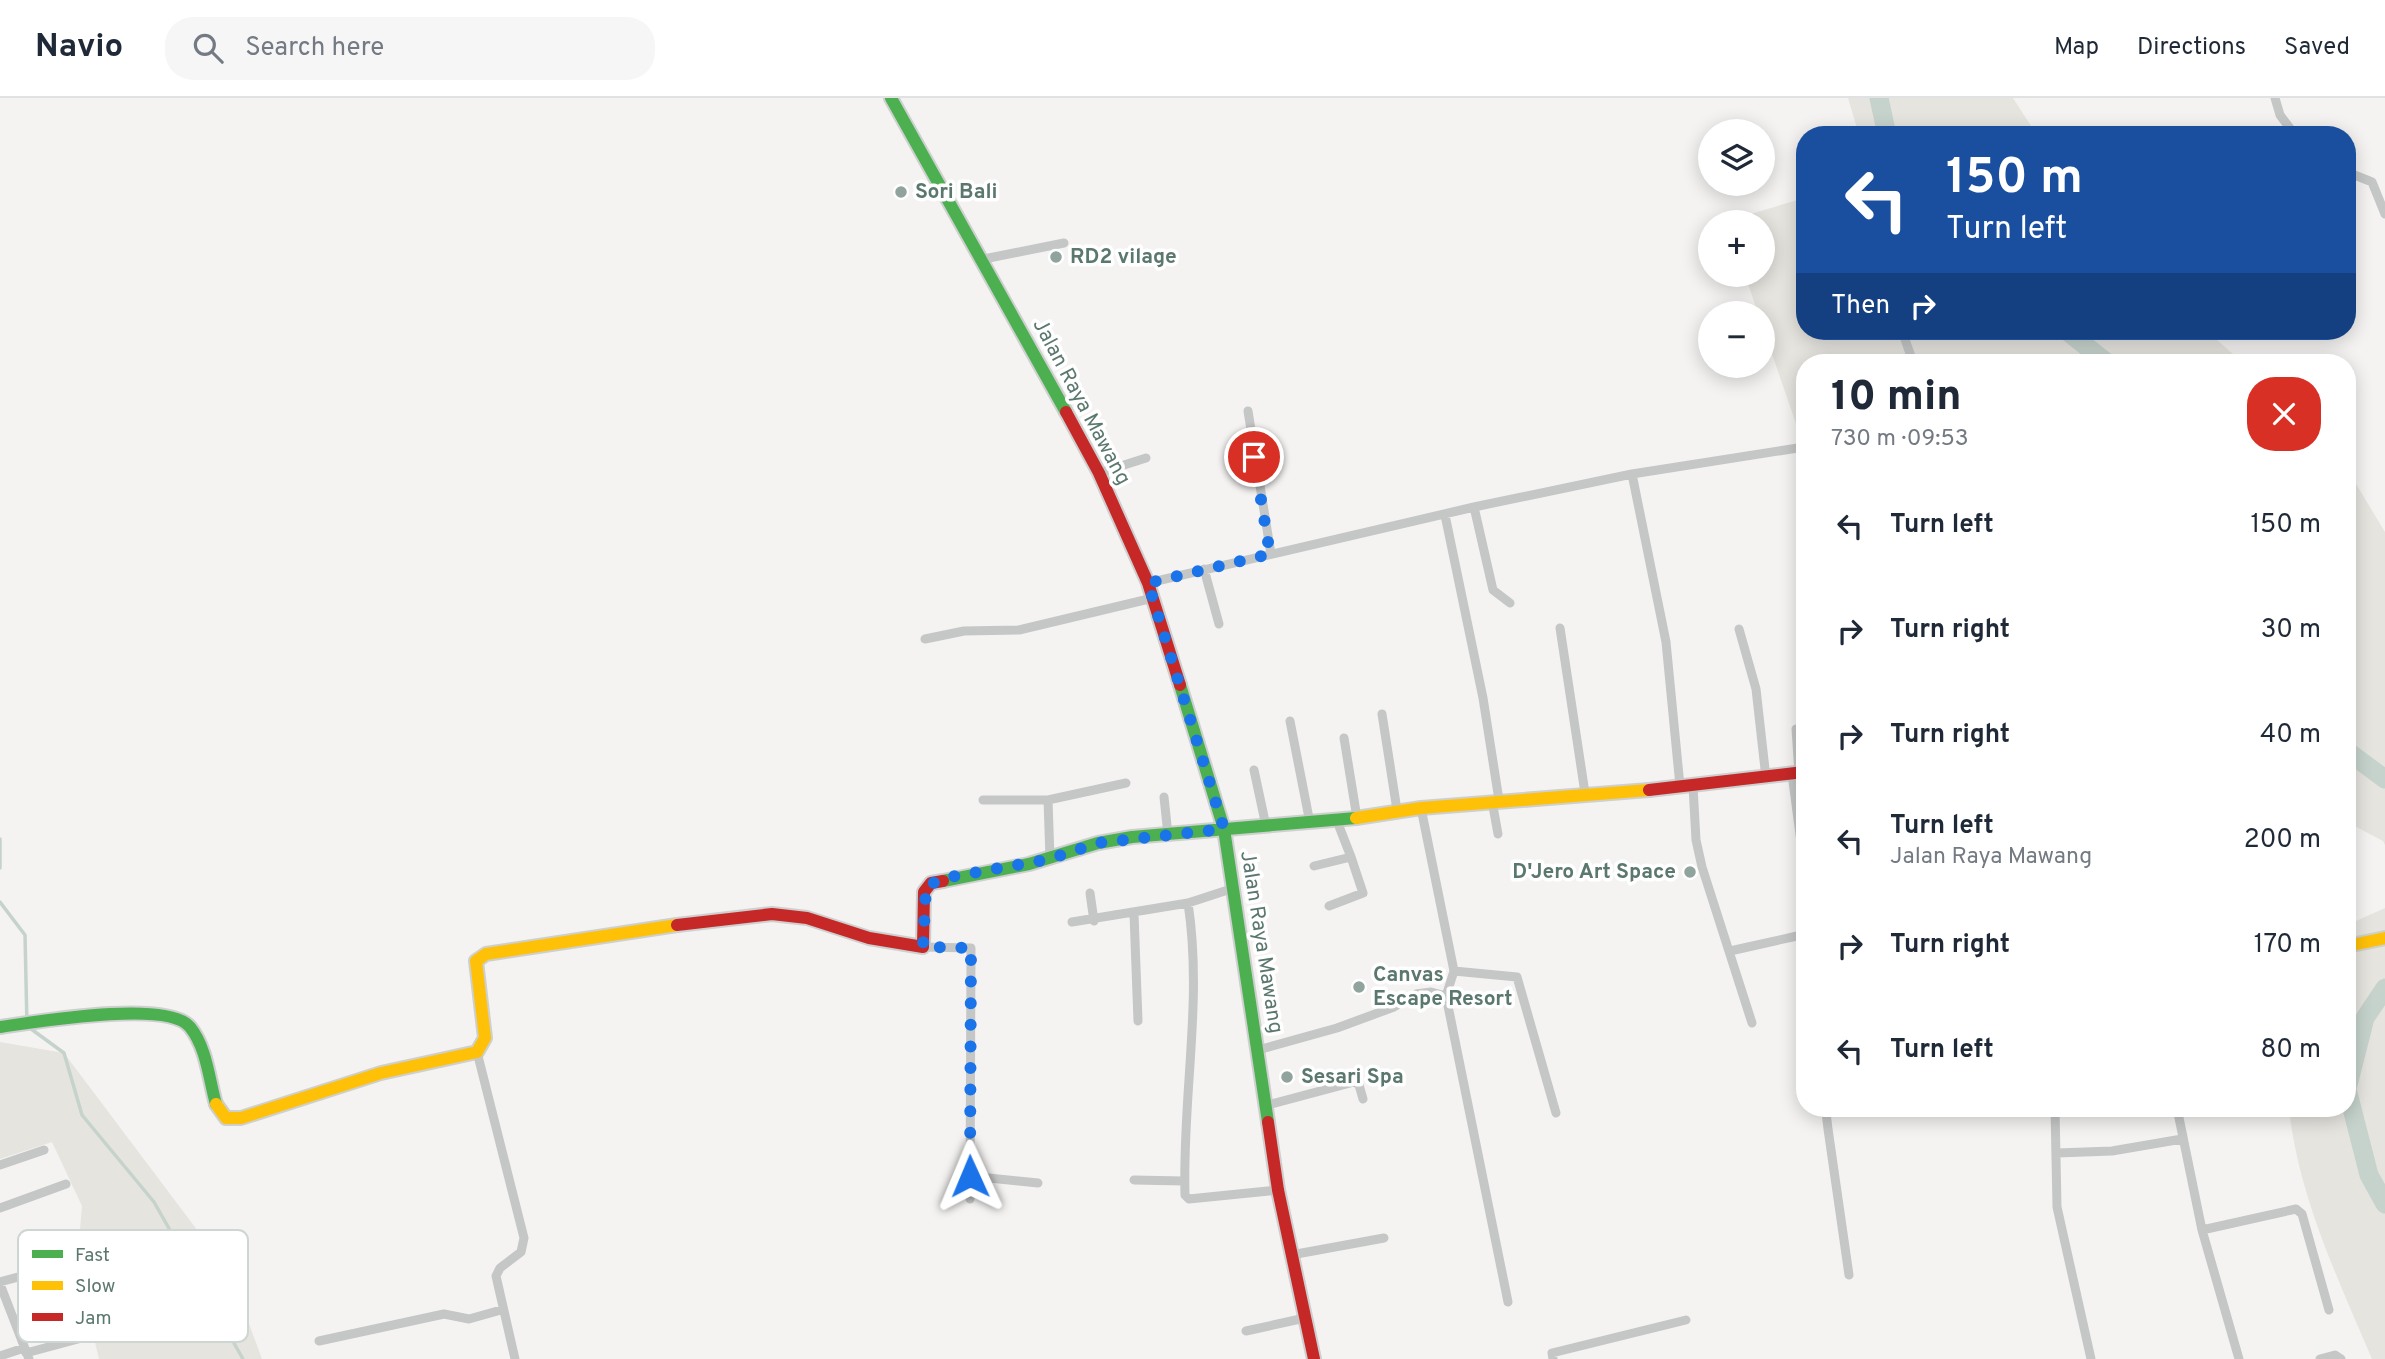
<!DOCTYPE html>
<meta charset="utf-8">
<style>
body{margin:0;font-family:Overpass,sans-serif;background:#f6f6f7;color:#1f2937;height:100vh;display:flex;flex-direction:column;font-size:26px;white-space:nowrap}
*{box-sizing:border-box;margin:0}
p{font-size:23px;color:#747a83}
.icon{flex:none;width:38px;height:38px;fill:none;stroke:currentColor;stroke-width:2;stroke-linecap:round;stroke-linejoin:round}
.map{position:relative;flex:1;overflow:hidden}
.sheet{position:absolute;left:1796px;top:256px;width:560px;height:763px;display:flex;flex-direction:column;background:#fff;border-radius:28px;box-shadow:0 4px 18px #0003}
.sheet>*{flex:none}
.guide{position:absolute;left:1796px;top:28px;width:560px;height:214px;border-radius:28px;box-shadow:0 4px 18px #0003;background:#1a4fa0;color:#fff;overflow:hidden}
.tools{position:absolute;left:1698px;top:21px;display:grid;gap:14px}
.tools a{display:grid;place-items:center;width:77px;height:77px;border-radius:50%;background:#fff;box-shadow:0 4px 18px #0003;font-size:35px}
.pin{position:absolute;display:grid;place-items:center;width:60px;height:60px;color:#fff;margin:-30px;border:4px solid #fff;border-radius:50%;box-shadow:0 2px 7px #0007}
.me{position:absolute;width:77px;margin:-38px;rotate:359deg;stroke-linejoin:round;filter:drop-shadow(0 0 5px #0008)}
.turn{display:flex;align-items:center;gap:24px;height:147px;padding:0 35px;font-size:32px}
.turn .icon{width:91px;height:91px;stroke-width:2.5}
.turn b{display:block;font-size:49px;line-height:60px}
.then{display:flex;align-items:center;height:66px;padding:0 35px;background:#0003;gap:14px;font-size:26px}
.round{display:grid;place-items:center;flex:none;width:74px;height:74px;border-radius:28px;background:#f6f6f7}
.head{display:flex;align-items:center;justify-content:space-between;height:119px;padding:0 35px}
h1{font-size:42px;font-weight:800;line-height:52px}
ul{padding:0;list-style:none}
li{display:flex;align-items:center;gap:21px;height:105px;padding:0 35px}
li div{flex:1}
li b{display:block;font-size:26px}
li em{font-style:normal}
header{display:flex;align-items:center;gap:42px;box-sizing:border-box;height:98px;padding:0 35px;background:#fff;border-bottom:2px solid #e0e1e3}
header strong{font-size:33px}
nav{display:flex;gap:38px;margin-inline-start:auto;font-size:24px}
.search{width:490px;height:63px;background:#f6f6f7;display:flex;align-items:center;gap:18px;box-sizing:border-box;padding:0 24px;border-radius:28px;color:#747a83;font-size:26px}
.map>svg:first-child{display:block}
.green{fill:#e6e4df}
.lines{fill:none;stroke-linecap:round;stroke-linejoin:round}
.stream{stroke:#c6d3cc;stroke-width:3.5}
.river{stroke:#c6d3cc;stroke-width:19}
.fast-casing{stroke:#ced0cf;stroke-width:16}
.slow-casing{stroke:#ced0cf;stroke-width:16}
.jam-casing{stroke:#ced0cf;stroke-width:16}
.street{stroke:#c4c7c6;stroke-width:9}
.fast{stroke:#4caf50;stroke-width:12}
.slow{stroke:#ffc107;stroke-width:12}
.jam{stroke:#c62828;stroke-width:12}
.route{stroke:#1a73e8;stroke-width:12;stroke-dasharray:0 21.6}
.poi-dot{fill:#91a39d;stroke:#fff;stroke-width:2.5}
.labels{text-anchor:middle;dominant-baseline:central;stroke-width:7;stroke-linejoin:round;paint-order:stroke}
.poi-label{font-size:21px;font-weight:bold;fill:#5b786f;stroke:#fff;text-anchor:start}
.street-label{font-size:21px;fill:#5b786f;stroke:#fff}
.key{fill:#fff;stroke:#ced6d4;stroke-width:2}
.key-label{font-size:19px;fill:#5b786f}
</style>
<header>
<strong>Navio</strong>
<div class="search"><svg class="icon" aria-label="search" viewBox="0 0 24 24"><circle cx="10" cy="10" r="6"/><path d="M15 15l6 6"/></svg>Search here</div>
<nav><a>Map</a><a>Directions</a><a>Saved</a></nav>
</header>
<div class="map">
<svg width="2385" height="1261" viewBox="0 0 2385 1261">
<rect width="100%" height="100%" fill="#f4f3f2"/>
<path class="green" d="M1848 0H2013L2037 37H1859Z
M1804 100V233H2207L2242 264H1804V349L1762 227V215H1758L1745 177H1762V124L1727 123Z
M2347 371 2385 434V747L2383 743 2347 724Z
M2385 810V1261H2372C2338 1181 2298 1097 2289 1010H2347V827Z
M0 944 64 955 231 1177 262 1261H99L94 1240 127 1231 99 1155 78 1154 82 1108 52 1044 0 1061Z"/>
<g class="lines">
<path class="stream" d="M0 741V770
M0 804 25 837 27 928 64 955 82 1017 154 1104 243 1261"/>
<path class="river" d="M1879 0 1887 37
M2067 233 2106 264
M2347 653 2385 681
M2385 890 2365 920 2347 991 2369 1077 2385 1106"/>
<defs>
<path id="fast" d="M891 0 1066 314
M1180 587 1224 731 1268 1024
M943 783 1029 766 1098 745 1132 739 1356 720
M0 929C35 924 168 901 190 929 207 950 209 982 216 1006"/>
<path id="slow" d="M1356 720 1421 710 1649 692
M2347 848 2385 840
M216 1006 226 1020H241L381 975 477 954 485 940 476 863 486 856 677 827"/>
<path id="jam" d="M1066 314 1099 375 1148 485 1180 587
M1649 692 1804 674
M677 827 772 816 807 820 869 840 923 849 924 794 931 785 943 783
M1268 1024 1278 1092 1314 1261"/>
</defs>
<use href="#fast" class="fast-casing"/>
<use href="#slow" class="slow-casing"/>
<use href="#jam" class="jam-casing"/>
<path class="street" d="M2275 0 2280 17 2295 37
M2347 74 2372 84 2385 116
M979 162 1064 145
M1902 233 1913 264
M1248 313 1271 456
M1099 375 1146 360
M1632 376 1666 544 1680 688
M1474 409 1493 492 1510 505
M1445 417 1483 600 1499 702
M1204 471 1219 526
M1148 485 1474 409 1632 376 1804 349
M1560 530 1585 695
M1739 531 1756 591 1766 680
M925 541 964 533 1019 532 1153 500
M1382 616 1397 712
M1290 623 1310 725
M1796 631 1799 675
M1344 640 1357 720
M1254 672 1266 728
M1792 676 1804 767
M1693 688 1696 742 1702 769 1752 925
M1164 699 1168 737
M983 702H1048L1126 685
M1048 702 1050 761
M1492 703 1498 736
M1421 710 1454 873 1446 898 1508 1204
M1314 768 1351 759 1337 723
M1090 795 1094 823
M1188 805C1203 903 1182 999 1185 1097L1189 1101 1278 1092
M1329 808 1363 795 1351 759
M1134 816 1138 923
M1072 824 1188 805 1234 790
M923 849 971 850 970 1101
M1730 853 1797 838
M1454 873 1517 879 1556 1015
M1258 952 1337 930 1394 909 1416 896 1431 894 1446 898
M477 954 524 1140 521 1154 500 1170 496 1178 515 1261
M1264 1008 1354 984 1359 987 1363 1001
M1830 1010 1826 1014 1828 1031 1849 1177
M2055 1010 2057 1109 2091 1261
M2177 1010 2202 1132 2239 1261
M2057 1055 2112 1053 2182 1041
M0 1067 44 1052
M970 1078 1038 1085
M1134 1082 1184 1083
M0 1110 66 1086
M2202 1132 2296 1111 2302 1116 2329 1212
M1291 1157 1384 1140
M0 1184 92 1159
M0 1186 29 1261
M1246 1233 1305 1220
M319 1243 444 1216 469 1221 501 1212
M26 1255 119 1230
M0 1258 24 1250
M1553 1261 1552 1255 1686 1222
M2320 1261 2335 1257 2341 1261"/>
<use href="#fast" class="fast"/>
<use href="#slow" class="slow"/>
<use href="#jam" class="jam"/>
</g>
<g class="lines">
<path class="route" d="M970 1078 971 850 923 849 926 788 945 780 1050 761 1098 745 1224 731 1148 485 1270 456 1254 359"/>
</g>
<g class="poi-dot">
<circle cx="901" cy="94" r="7"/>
<circle cx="1056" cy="159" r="7"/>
<circle cx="1690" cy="774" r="7"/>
<circle cx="1359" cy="889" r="7"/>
<circle cx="1287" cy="979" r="7"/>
</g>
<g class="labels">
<g class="poi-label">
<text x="915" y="94">Sori Bali</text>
<text x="1070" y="159">RD2 vilage</text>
<text x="1676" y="774" text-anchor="end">D'Jero Art Space</text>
<text x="1373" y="877">Canvas<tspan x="1373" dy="24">Escape Resort</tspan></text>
<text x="1301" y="979">Sesari Spa</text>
</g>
<g class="street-label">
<text transform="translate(1081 304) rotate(62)">Jalan Raya Mawang</text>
<text transform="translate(1261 844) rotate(81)">Jalan Raya Mawang</text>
</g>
</g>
<rect x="18" y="1132" width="230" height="112" rx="10" class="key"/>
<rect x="32" y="1152" width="31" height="8" fill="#4caf50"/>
<rect x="32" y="1183" width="31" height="9" fill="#ffc107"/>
<rect x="32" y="1215" width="31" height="8" fill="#c62828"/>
<g class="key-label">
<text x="75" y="1163">Fast</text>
<text x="75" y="1194">Slow</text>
<text x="75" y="1226">Jam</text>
</g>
</svg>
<div class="tools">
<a><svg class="icon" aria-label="layers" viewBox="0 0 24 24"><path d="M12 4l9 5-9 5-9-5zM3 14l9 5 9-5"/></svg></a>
<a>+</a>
<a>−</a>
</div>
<div class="pin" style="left:1254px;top:359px;background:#d93025"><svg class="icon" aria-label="arrive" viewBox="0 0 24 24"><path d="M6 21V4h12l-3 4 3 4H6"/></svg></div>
<svg class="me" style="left:970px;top:1078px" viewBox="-20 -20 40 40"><path d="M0-17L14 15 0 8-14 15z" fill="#1a73e8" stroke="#fff" stroke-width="4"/></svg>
<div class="guide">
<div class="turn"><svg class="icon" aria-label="left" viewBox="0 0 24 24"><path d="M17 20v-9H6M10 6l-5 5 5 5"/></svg><div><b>150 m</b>Turn left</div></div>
<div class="then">Then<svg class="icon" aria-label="right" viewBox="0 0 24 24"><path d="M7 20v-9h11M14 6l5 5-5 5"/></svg></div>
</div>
<section class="sheet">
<div class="head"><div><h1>10 min</h1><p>730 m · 09:53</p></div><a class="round" style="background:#d93025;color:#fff"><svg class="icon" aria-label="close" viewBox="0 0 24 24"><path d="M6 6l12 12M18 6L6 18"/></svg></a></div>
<ul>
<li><svg class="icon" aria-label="left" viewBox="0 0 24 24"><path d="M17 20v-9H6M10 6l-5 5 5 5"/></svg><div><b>Turn left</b></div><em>150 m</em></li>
<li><svg class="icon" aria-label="right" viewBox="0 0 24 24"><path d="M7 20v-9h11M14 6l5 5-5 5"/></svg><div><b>Turn right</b></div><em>30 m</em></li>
<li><svg class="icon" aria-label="right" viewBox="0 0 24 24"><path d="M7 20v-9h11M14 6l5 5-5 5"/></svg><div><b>Turn right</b></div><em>40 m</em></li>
<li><svg class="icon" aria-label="left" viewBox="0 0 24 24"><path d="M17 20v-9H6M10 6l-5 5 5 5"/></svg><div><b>Turn left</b><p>Jalan Raya Mawang</p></div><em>200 m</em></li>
<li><svg class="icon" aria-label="right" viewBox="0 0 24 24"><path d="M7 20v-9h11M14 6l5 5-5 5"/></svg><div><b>Turn right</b></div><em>170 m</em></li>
<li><svg class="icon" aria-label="left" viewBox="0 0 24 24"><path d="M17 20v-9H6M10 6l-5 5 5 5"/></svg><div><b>Turn left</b></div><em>80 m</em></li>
</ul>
</section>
</div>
